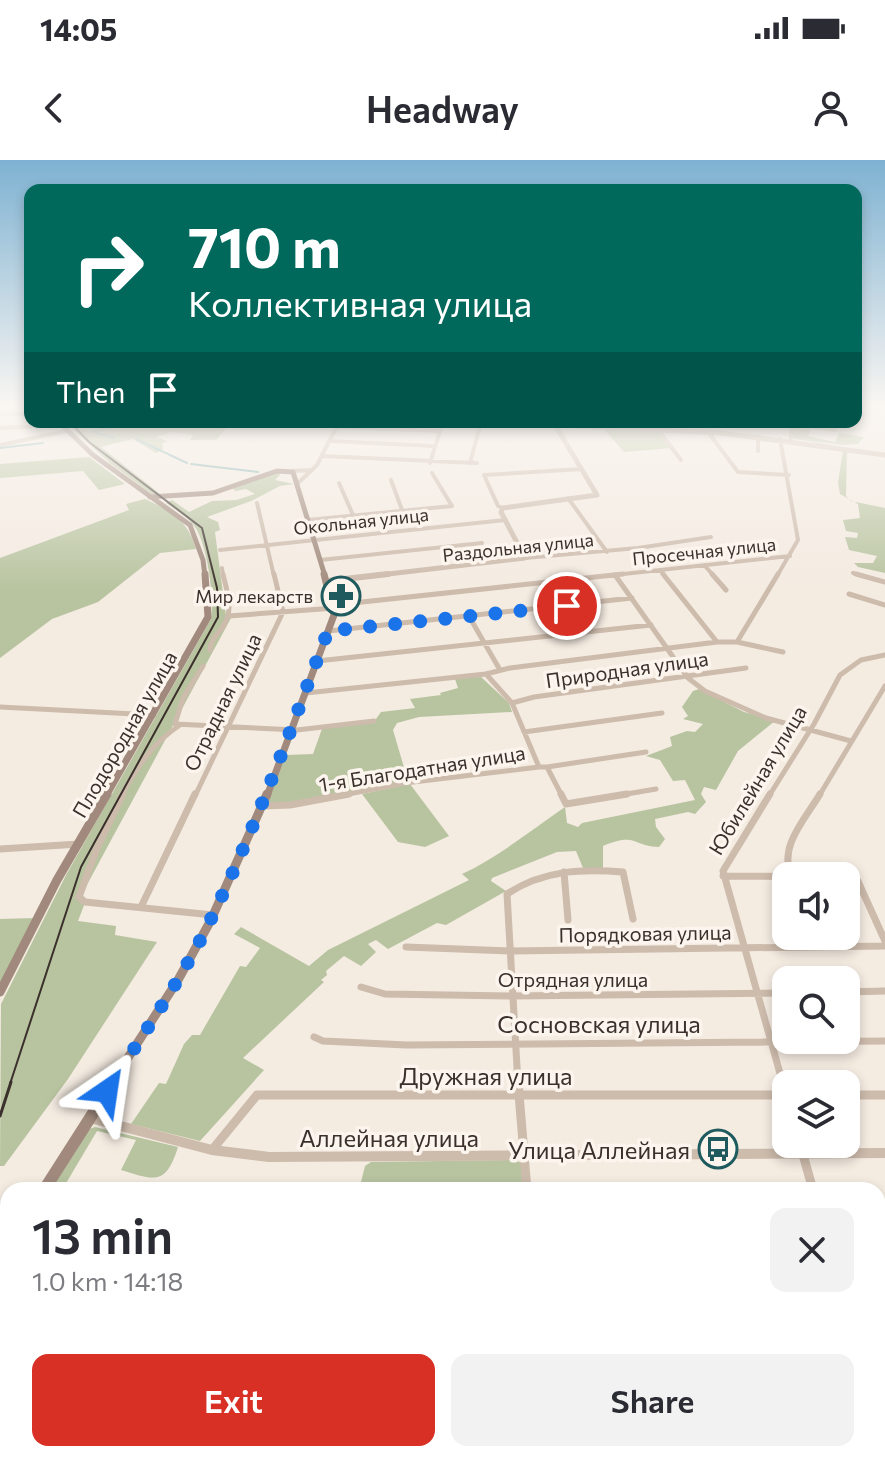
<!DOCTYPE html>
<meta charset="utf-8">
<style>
body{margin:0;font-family:Commissioner,sans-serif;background:#f2f2f3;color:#2b2b33;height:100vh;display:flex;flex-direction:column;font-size:30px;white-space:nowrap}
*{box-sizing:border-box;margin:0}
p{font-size:26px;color:#7c7c81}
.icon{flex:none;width:44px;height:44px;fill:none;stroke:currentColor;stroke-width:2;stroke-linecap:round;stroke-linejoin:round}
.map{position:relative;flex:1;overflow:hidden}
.sheet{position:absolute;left:0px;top:1022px;width:886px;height:280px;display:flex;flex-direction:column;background:#fff;border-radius:24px 24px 0 0;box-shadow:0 4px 12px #0003}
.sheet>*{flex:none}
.banner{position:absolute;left:24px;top:24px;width:838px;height:244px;border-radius:16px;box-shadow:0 4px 12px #0003;background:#00695c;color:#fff;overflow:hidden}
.controls{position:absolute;left:772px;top:702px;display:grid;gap:16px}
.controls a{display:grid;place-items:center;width:88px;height:88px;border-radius:16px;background:#fff;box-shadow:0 4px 12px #0003;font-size:40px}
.pin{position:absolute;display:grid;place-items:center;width:68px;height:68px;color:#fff;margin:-34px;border:4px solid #fff;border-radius:50%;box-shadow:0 2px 8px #0007}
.me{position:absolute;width:88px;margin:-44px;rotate:32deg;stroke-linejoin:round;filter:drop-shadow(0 0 6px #0008)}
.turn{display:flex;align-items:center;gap:28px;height:168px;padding:0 32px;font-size:36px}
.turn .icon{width:104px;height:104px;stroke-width:2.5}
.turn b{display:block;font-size:56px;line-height:68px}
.then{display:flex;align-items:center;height:76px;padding:0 32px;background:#0003;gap:16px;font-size:30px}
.round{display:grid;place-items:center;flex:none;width:84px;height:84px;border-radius:16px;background:#f2f2f3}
.headline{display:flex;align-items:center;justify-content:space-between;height:136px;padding:0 32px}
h1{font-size:48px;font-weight:600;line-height:60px}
.cta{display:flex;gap:16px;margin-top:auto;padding:16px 32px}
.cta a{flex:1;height:92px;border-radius:16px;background:#d93025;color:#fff;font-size:32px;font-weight:600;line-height:92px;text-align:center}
.cta a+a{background:#f2f2f3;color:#2b2b33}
.status{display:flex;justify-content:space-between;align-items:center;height:56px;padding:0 40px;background:#fff;direction:ltr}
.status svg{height:22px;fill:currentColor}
header{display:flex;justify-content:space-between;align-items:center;height:104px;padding:0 32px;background:#fff;font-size:36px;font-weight:600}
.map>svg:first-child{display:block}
.green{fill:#b8c4a0}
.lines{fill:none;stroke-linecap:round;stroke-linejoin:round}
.stream{stroke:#7fb0b2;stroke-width:2}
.minor-far3{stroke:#cdbbac;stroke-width:4}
.minor-far2{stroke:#cdbbac;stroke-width:5}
.minor-far1{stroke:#cdbbac;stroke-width:7}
.minor{stroke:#cdbbac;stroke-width:9}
.tertiary-far2{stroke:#cdbbac;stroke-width:5}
.tertiary-far1{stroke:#cdbbac;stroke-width:6}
.tertiary{stroke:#cdbbac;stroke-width:10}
.secondary-far3{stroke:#a18a7d;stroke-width:5}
.secondary-far2{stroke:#a18a7d;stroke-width:7}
.secondary-far1{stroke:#a18a7d;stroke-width:9}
.secondary{stroke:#a18a7d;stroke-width:12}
.tram-far1{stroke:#3b302b;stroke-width:2}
.tram{stroke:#3b302b;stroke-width:3}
.route{stroke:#1a73e8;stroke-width:14;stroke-dasharray:0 25.2}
.labels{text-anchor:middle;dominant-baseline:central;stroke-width:7;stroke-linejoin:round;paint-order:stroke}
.far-street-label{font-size:18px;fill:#3b302b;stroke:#fbf5ee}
.far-poi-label{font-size:18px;fill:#3b302b;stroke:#fbf5ee;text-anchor:end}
.street-label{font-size:20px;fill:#3b302b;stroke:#fbf5ee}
.near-street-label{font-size:24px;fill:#3b302b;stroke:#fbf5ee}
.near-poi-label{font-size:24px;fill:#3b302b;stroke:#fbf5ee;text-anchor:end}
</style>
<div class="status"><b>14:05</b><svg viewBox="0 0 49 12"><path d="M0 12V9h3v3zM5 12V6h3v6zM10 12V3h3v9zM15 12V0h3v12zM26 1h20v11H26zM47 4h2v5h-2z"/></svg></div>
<header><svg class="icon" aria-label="back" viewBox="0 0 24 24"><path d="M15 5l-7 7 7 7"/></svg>Headway<svg class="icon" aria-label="person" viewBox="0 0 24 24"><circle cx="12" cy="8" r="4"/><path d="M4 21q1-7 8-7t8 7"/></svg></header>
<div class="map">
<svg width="885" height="1302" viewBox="0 0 885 1302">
<rect width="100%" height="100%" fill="#f4ebe1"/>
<path class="green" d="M65 262H242L228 266 216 280H190L193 275 172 272 156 277 167 281 162 284 163 289 156 293 133 279 101 287 160 334 153 335 111 304Z
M792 262H839L836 272 811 269 808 276 835 282 839 273 864 277 858 284 842 285 795 279 792 277Z
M603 268 656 271 671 288 624 292Z
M813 282 847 288 846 336 851 341 885 348V413L858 407 854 403H873L877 396 849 390 845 377 857 378 858 373 846 371 843 360 860 358 858 344 840 334 838 322 843 291 814 286Z
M89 297 125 324 99 330 83 311 0 318V304Z
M277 312 280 315 275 320 294 324 280 326 251 341 207 357 218 362 220 370 215 372 226 456 231 458 82 734 86 740 78 761 116 766 115 775 157 782 68 919 4 1006H0L1 844 66 715 211 459C214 436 208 387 195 367 188 357 176 350 166 343L172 340 189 352 212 341 236 340 255 334 246 329 235 331 233 328Z
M145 339C171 351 188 360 196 389L160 393 98 442 52 459 0 498V398L129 350 126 344Z
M480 516 509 543 512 552 419 557 397 563 393 570 408 621 316 640 267 644 286 595 313 594 323 566 376 559 381 552 415 548 410 539 441 535 440 533 458 528 455 519Z
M699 529 744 552 776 560 738 591 716 630 704 627 701 634 706 642 695 654 688 652 655 659 656 667 665 679 659 687C631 686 637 672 603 686V708H583L576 691 557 692 492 718 491 721 506 731 446 765 437 763 388 789 376 780 368 784 376 792 361 806 344 796 326 811 327 815 321 820 324 822 243 898 264 910 200 981 131 964 159 923 166 924 184 884 192 875H200L240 806 246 807 260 788 234 774 241 767 309 806 328 790 469 720 462 714C499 697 531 670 565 647L567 663 578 667 582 663 695 640 685 620 673 621 660 600 646 596 672 586 670 577 687 571 695 572 703 564 683 559 688 556 682 547 693 531Z
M410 624 449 676 425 687 398 682 362 634Z
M35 758 0 823V759Z
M95 967 178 987C166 1025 156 1021 121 1010L136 980 97 971 62 1030H48L89 969Z
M516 1000 521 1003 523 1030H359L365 1006 371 1002Z
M179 1294H826L835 1302H190Z"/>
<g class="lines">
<path class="stream" d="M128 262H174
M92 272 112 267 113 263 128 262
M96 273 114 278
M136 279 187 303
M0 288 43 283
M191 304 258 312"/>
<path class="minor-far3" d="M791 262V280
M337 267 440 271
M0 268 61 265
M658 270 681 300
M708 272 738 312 789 315
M758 276V291
M329 281 434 286
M0 285 66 271
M322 296 477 303
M430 303 443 262
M470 303 481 262
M292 311 312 310
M391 320 402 350
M339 323 353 355
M297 324 317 305 339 262
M568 338 607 392
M257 343 274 416
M503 348 498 346 484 315 582 309
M308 360 452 346 432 313
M220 390 505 360
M525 398 638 388 711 377
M320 400 482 383
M704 405 714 416
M222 408 223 416
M660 410 665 416
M853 413 863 416
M605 416 790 396
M777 416 798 380 780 279"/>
<path class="minor-far2" d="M663 414 717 482
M712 414 726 430
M856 414 885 422
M615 415 688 518 705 531 766 558 851 581
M849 434 885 445
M334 445 623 414
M229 456 335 448
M470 458 500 510
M328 471 632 438
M737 482 778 414
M210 490C211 476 221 473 226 461 233 447 226 428 223 414
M317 501 651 465
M203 506 183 538 175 564 297 570 374 561
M486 514 512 543 539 607
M306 533 486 514 510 508 717 482H737L783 492
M512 543 534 537 746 508
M0 547 154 555
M524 572 662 553
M539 607H547L562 636
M547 607 646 592
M121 636C137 608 152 583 180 565
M195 636 283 452 274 414
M338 636 405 623 539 607
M615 636 656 629
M769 636 814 564 840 515 861 500 885 495
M819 636 885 526"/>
<path class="minor-far1" d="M123 634 97 688 79 737 85 742 213 755
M561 634 566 644 627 634
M770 634 723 711 783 924
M262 646 290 645 349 634
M0 689 79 684
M564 712 568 760
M723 716 856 717 885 781
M792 716C777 688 806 658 820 634
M141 747 195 634
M406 787 510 791 885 786
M361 827 385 834 511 836 786 833
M846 832 885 831
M314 877 323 881 406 885 885 881
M518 924 507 734C543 710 581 709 623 712L633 759"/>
<path class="minor" d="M518 922 527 1030
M782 922 786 936
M846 935H885
M800 984 813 1030
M212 990 257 935H786
M878 1063H885
M878 1134 885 1133
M878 1215H885
M878 1251 885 1274"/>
<path class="tertiary-far2" d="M0 254 30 253
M371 416 525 398 501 352 503 348 597 335 555 265 721 273 885 295"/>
<path class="tertiary-far1" d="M327 421 388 414"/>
<path class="tertiary" d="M90 958 212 990 269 997 885 993"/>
<path class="secondary-far3" d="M59 262 93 295 190 365 203 400 205 416
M150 337 213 333 277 311 293 312 325 416"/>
<path class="secondary-far2" d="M106 636 208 457 205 414
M267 636 334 455 324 414"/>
<path class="secondary-far1" d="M0 832 57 720 107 634
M111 924 178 820 211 760 267 634"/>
<path class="secondary" d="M44 1030 113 922
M0 1095 8 1085
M0 1284 8 1285
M104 1294 171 1302"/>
<path class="tram-far1" d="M10 924 81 707 218 457 217 428 202 368 89 282 70 262"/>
<path class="tram" d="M0 956 11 922"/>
</g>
<linearGradient id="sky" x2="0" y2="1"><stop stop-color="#7eb2d2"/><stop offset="0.57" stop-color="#faf6f2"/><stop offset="1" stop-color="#faf6f2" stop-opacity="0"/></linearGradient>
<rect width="885" height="430" fill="url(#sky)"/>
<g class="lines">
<path class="route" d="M107 931C143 874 182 819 211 759 257 665 291 568 328 471L567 446"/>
</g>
<defs>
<symbol id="pharmacy-ring" viewBox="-11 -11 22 22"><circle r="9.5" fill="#fbf5ee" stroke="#1f5a5e" stroke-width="1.5"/><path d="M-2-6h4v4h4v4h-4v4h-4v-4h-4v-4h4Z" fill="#1f5a5e"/></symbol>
<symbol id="bus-ring" viewBox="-11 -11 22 22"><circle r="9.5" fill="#fbf5ee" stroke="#1f5a5e" stroke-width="1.5"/><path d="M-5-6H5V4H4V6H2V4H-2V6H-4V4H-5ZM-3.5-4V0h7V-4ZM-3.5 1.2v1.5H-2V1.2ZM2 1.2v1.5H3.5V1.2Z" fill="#1f5a5e"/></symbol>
</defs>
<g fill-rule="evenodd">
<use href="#pharmacy-ring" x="319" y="414" width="44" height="44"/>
<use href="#bus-ring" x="696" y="967" width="44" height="44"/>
</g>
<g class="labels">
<g class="far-street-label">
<text transform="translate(361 361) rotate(-6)">Окольная улица</text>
<text transform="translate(518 387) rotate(-6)">Раздольная улица</text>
<text transform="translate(704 391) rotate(-6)">Просечная улица</text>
</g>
<g class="far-poi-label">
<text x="313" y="436">Мир лекарств</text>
</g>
<g class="street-label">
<text transform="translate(627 509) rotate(-8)">Природная улица</text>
<text transform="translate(222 542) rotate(-64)">Отрадная улица</text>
<text transform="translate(124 574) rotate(-60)">Плодородная улица</text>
<text transform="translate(422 608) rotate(-9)">1-я Благодатная улица</text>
<text transform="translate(757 620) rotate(-59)">Юбилейная улица</text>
<text transform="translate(645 773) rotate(-1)">Порядковая улица</text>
<text x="573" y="819">Отрядная улица</text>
</g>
<g class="near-street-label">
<text x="599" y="863">Сосновская улица</text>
<text x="486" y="915">Дружная улица</text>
<text x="389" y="977">Аллейная улица</text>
</g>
<g class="near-poi-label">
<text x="690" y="989">Улица Аллейная</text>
</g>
</g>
</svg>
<div class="controls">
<a><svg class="icon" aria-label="sound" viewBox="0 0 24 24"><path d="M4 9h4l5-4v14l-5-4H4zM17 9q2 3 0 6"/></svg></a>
<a><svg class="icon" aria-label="search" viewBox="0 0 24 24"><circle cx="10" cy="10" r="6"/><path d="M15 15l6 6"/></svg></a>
<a><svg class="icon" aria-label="layers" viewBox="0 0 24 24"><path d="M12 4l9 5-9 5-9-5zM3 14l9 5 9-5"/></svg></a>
</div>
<div class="pin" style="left:567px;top:446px;background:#d93025"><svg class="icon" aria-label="arrive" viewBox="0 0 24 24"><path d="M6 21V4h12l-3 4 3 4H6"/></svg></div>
<svg class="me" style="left:107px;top:931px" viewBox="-20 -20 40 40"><path d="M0-17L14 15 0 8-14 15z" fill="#1a73e8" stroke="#fff" stroke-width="4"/></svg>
<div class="banner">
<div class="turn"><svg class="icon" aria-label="right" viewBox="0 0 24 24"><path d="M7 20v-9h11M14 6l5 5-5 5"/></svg><div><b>710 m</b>Коллективная улица</div></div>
<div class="then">Then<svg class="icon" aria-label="arrive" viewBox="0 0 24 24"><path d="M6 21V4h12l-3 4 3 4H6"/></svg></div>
</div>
<section class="sheet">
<div class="headline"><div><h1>13 min</h1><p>1.0 km · 14:18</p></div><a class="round"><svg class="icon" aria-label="close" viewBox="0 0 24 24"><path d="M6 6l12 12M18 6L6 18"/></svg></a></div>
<div class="cta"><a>Exit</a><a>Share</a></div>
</section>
</div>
